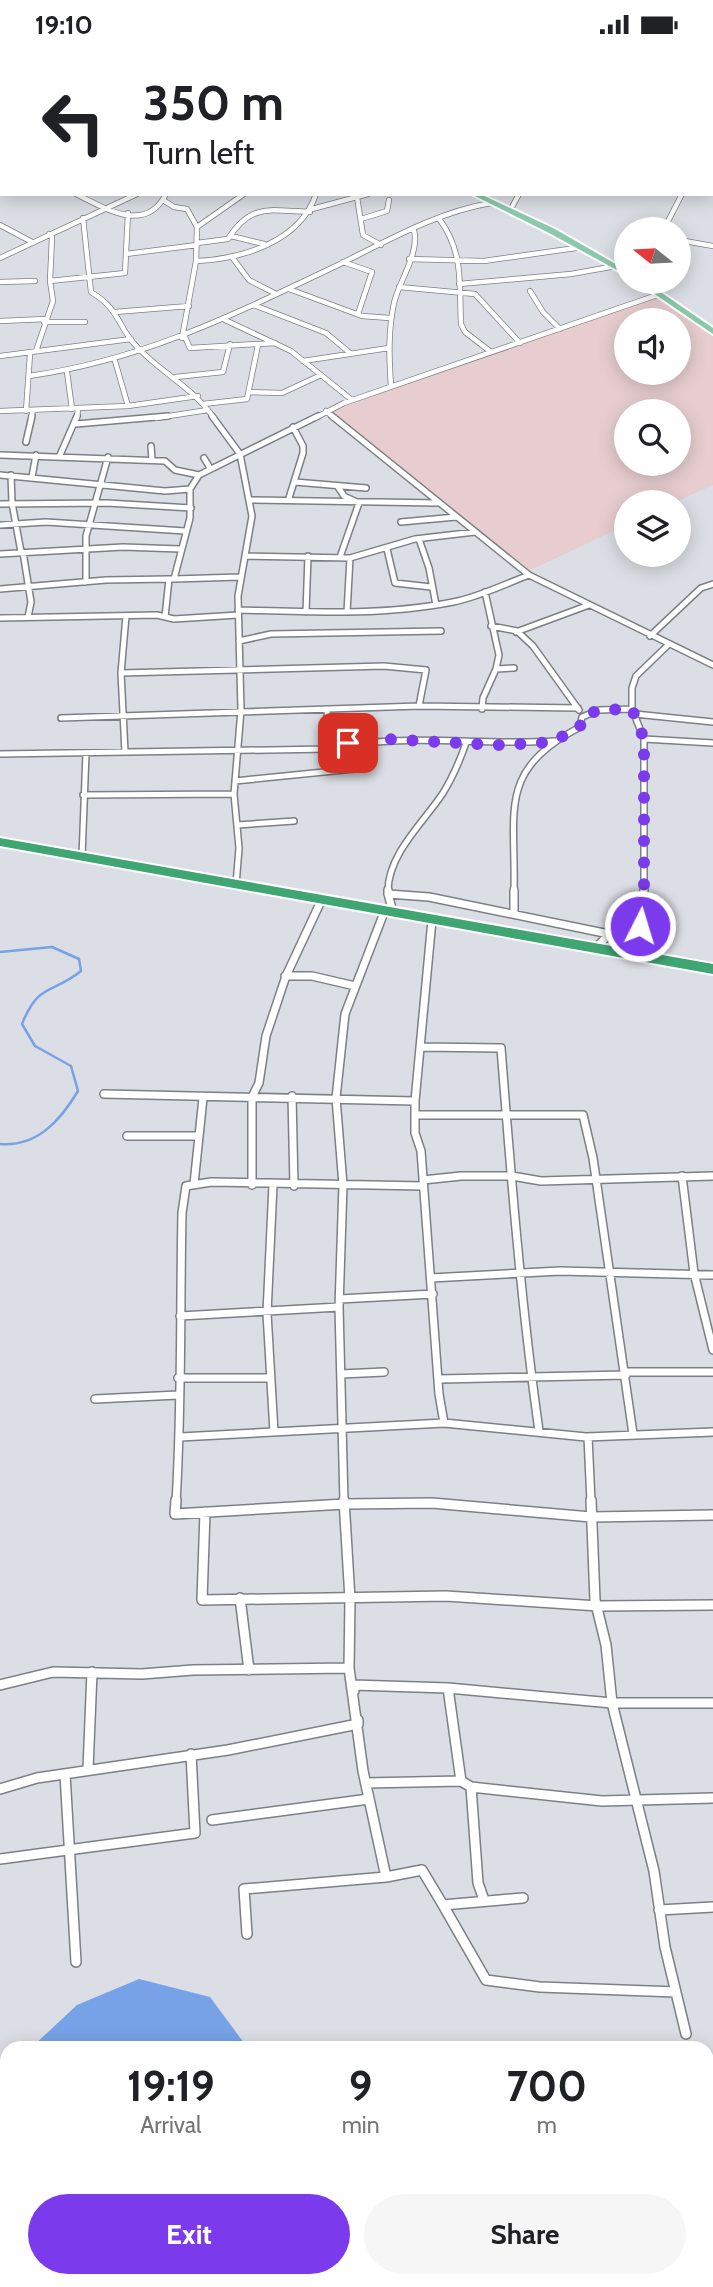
<!DOCTYPE html>
<style>
body{margin:0;font-family:Cabin,sans-serif;background:#f6f6f6;color:#202124;height:100vh;display:flex;flex-direction:column;font-size:26px;white-space:nowrap}
*{box-sizing:border-box;margin:0}
p{font-size:23px;color:#757577}
.icon{flex:none;width:38px;height:38px;fill:none;stroke:currentColor;stroke-width:2;stroke-linecap:round;stroke-linejoin:round}
.map{position:relative;flex:1;overflow:hidden}
.sheet{position:absolute;left:0px;top:1992px;width:714px;height:247px;display:flex;flex-direction:column;background:#fff;border-radius:21px 21px 0 0;box-shadow:0 4px 18px #0003}
.sheet>*{flex:none}
.hud{position:absolute;left:0px;top:0px;width:714px;height:147px;box-shadow:0 4px 18px #0003;background:#fff;color:#202124;overflow:hidden}
.needle{width:46px;rotate:288deg}
.fabs{position:absolute;left:614px;top:168px;display:grid;gap:14px}
.fabs a{display:grid;place-items:center;width:77px;height:77px;border-radius:50%;background:#fff;box-shadow:0 4px 18px #0003;font-size:35px}
.pin{position:absolute;display:grid;place-items:center;width:60px;height:60px;color:#fff;margin:-30px;border-radius:14px;box-shadow:0 4px 10px #0006}
.me{position:absolute;width:77px;margin:-38px;rotate:5deg;stroke-linejoin:round;filter:drop-shadow(0 0 5px #0008)}
.turn{display:flex;align-items:center;gap:24px;height:147px;padding:0 28px;font-size:32px}
.turn .icon{width:91px;height:91px;stroke-width:2.5}
.turn b{display:block;font-size:49px;line-height:60px}
.eta{display:flex;justify-content:space-evenly;align-items:center;height:119px;text-align:center}
.eta b{font-size:42px;font-weight:700;line-height:49px}
.action{display:flex;gap:14px;margin-top:auto;padding:14px 28px}
.action a{flex:1;height:80px;border-radius:42px;background:#7c3aed;color:#fff;font-size:28px;font-weight:700;line-height:80px;text-align:center}
.action a+a{background:#f6f6f6;color:#202124}
.status{display:flex;justify-content:space-between;align-items:center;height:49px;padding:0 35px;background:#fff;direction:ltr}
.status svg{height:19px;fill:currentColor}
.map>svg:first-child{display:block}
.industrial{fill:#e7cdd0;fill-rule:evenodd}
.water{fill:#78a2e7}
.lines{fill:none;stroke-linecap:round;stroke-linejoin:round}
.stream{stroke:#78a2e7;stroke-width:2.5}
.street-far3-casing{stroke:#7c8085;stroke-width:6}
.street-far2-casing{stroke:#7c8085;stroke-width:8}
.street-far1-casing{stroke:#7c8085;stroke-width:10}
.street-casing{stroke:#7c8085;stroke-width:12}
.primary-casing{stroke:#fff;stroke-width:4}
.highway-casing{stroke:#fff;stroke-width:4}
.street-far3{stroke:#fff;stroke-width:4.5}
.street-far2{stroke:#fff;stroke-width:5}
.street-far1{stroke:#fff;stroke-width:7}
.street{stroke:#fff;stroke-width:9}
.primary{fill:#8cc9aa;fill-rule:evenodd}
.highway{fill:#3fa572;fill-rule:evenodd}
.route{stroke:#7c3aed;stroke-width:12;stroke-dasharray:0 21.6}
</style>
<div class="status"><b>19:10</b><svg viewBox="0 0 49 12"><path d="M0 12V9h3v3zM5 12V6h3v6zM10 12V3h3v9zM15 12V0h3v12zM26 1h20v11H26zM47 4h2v5h-2z"/></svg></div>
<div class="map">
<svg width="713" height="2238" viewBox="0 0 713 2238">
<rect width="100%" height="100%" fill="#dbdee4"/>
<path class="industrial" d="M655 246 713 286V436L675 453H626V476L529 522 329 361ZM626 271H679V324H626ZM626 362H679V415H626Z"/>
<path class="water" d="M139 1930 210 1948 244 1994 242 1998H32L77 1956Z
M0 2050 7 2054V2231H102L92 2238H0Z"/>
<g class="lines">
<path class="stream" d="M0 903 52 898 79 910 81 922C51 946 39 933 22 975L35 997 71 1017 78 1042C60 1072 37 1098 0 1095"/>
<defs>
<path id="street-far3" d="M3 0 7 2
M298 2 303 0
M454 2 458 0
M76 145C106 160 146 185 166 145
M357 148 363 186 381 196
M163 151 174 158 187 160 197 178
M512 158 519 145
M312 160 368 145
M83 169 91 243C121 261 117 278 138 299 163 325 192 338 214 369
M361 170 387 162 389 151
M440 171C464 204 459 236 461 275L465 283 491 303
M0 176 32 193
M664 180 682 145
M231 187 264 195
M679 191 713 197
M197 194 228 190C251 153 271 162 310 163
M126 205 197 196
M232 208 249 231 276 245
M0 209 137 145
M409 210 484 212 583 198
M196 212C242 210 300 193 316 145
M343 213 372 223 358 265
M50 232 125 224 128 164
M0 233 35 232
M459 235 571 225 616 217
M399 238 475 245 520 294
M289 240 362 267 390 269
M530 242 543 263 560 280
M254 256 326 284 350 304
M115 263 189 257
M225 271 291 302 352 351
M0 272 46 270
M44 273H85
M185 288 190 299 275 294
M182 289 196 212 197 178 244 145
M36 302 53 252 50 232 52 188 49 185
M0 307 131 290
M115 312 128 357
M303 312 389 299
M67 323 72 360
M29 327C144 311 235 265 338 216 387 192 437 163 491 154
M176 328 223 323 230 295
M391 337C389 309 388 282 394 254 399 232 420 204 414 181
M249 343 282 344 321 326
M203 355 247 350 258 296
M0 362 128 357 198 347
M26 362 30 305
M326 362 334 369
M31 369 33 361
M77 369 78 360
M156 369 208 361
M315 369 344 354 660 245"/>
<path id="street-far2" d="M212 367 240 405 252 467 238 547 241 661 234 745 239 799 236 836
M332 367 529 526 713 616
M76 375 168 367
M26 393 32 367
M151 397 152 411
M0 406 165 412 175 421 199 426
M60 406 77 367
M204 409 210 419
M0 426 165 442 190 440
M11 426 12 454 21 503
M32 428 36 406
M295 433 366 439
M338 438 344 447 359 454 340 508
M289 449 303 404V397L293 378
M249 451 438 454
M0 455 107 454 191 459
M401 473 456 468
M0 476 46 473 185 482
M419 490 429 519 436 556
M387 500 395 534 431 538
M23 503 31 553 28 568
M0 505 123 498 180 500
M245 507 350 509 415 490 475 483
M174 530 240 528
M86 533V487L108 408
M0 540 106 531 169 530
M485 543 499 606 496 620
M238 561C309 563 383 567 453 553 479 548 505 535 529 526
M306 563 308 507
M347 563 350 509
M165 568 169 530H174L190 469V440L199 426 318 367
M0 569 157 566 174 570 238 566
M491 577 517 582 533 597 579 661
M516 583 589 556
M650 587 701 539 713 535
M239 592 271 585 441 582
M121 624 384 617 426 621 419 657
M327 660 329 700
M482 660 483 649 496 620 514 619
M635 665 713 673
M61 669 419 657 578 659
M644 690 713 694
M125 703 121 624 126 567
M0 705 329 700C403 683 479 697 554 692
M235 732 354 720 348 694
M83 746 234 745
M237 776 294 772
M82 808 86 704
M388 842C388 805 424 773 443 744 453 728 460 711 466 694
M514 842C516 760 497 722 580 678L582 668 599 661 632 660
M644 842V690L632 660V639L636 627 668 596"/>
<path id="street-far1" d="M388 845V841
M393 863 388 845 429 848 609 885
M514 865V841
M432 871 415 1052V1084L421 1102 439 1345 444 1374
M596 899 609 885 640 877 644 841
M285 927H312L355 937
M420 998 501 999C511 1127 521 1255 539 1382
M104 1045 415 1052
M292 1047 294 1137
M416 1066H583L593 1109 633 1385
M127 1087H197
M682 1127 694 1224 713 1301
M423 1131 461 1127H512L541 1132 713 1127
M194 1135 203 1049
M252 1136V1048L259 1034 266 987 286 927 322 850
M273 1136 267 1264 274 1383
M431 1229 560 1222 713 1226
M340 1250 433 1245
M180 1267 339 1258
M626 1323H713
M341 1325 384 1323
M178 1329H270
M440 1330 626 1326
M95 1350 178 1346
M180 1388 444 1374 586 1388 713 1383
M588 1388 591 1453
M176 1453C182 1357 180 1260 182 1164L186 1137 211 1133 423 1137
M344 1453 339 1258 343 1136 336 1049 345 965 385 861"/>
<path id="street" d="M176 1451 175 1465 345 1455 432 1454 591 1468 713 1466
M344 1451 350 1550 349 1619 363 1722 386 1828
M591 1451 595 1551 606 1596 612 1654 654 1822 665 1898 686 1985
M205 1463 202 1551 446 1547 598 1557 713 1556
M240 1549 249 1621
M0 1636 53 1623 142 1625 193 1621 349 1619
M448 1639 461 1732
M354 1642 353 1636 448 1639 612 1654H713
M88 1720 92 1623
M65 1725 76 1913
M366 1734 461 1732 471 1738 602 1752 713 1749
M471 1738 478 1834 484 1851
M0 1740 37 1729 228 1701 358 1675V1671
M212 1771 369 1750
M0 1810 195 1784 191 1705
M443 1856 486 1931 540 1938 676 1943
M659 1861 713 1858
M247 1885 244 1840 386 1828 422 1821 443 1856 523 1849"/>
<path id="primary" d="M162 0H170L172 2H163Z
M471 145H480L555 180 626 221V226L549 184Z
M637 233H646L713 279V285Z"/>
<path id="highway" d="M0 789 713 915V925L0 797Z"/>
</defs>
<use href="#street-far3" class="street-far3-casing"/>
<use href="#street-far2" class="street-far2-casing"/>
<use href="#street-far1" class="street-far1-casing"/>
<use href="#street" class="street-casing"/>
<use href="#primary" class="primary-casing"/>
<use href="#highway" class="highway-casing"/>
<use href="#street-far3" class="street-far3"/>
<use href="#street-far2" class="street-far2"/>
<use href="#street-far1" class="street-far1"/>
<use href="#street" class="street"/>
<use href="#primary" class="primary"/>
<use href="#highway" class="highway"/>
</g>
<g class="lines">
<path class="route" d="M348 694 384 690 497 696 540 694 554 692 580 678 582 668 599 661 632 660 644 690V857L640 877"/>
</g>
</svg>
<div class="fabs">
<a><svg class="needle" viewBox="-14 -14 28 28"><path d="M0-13l5 13h-10z" fill="#e53935"/><path d="M0 13l5-13h-10z" fill="#757577"/></svg></a>
<a><svg class="icon" aria-label="sound" viewBox="0 0 24 24"><path d="M4 9h4l5-4v14l-5-4H4zM17 9q2 3 0 6"/></svg></a>
<a><svg class="icon" aria-label="search" viewBox="0 0 24 24"><circle cx="10" cy="10" r="6"/><path d="M15 15l6 6"/></svg></a>
<a><svg class="icon" aria-label="layers" viewBox="0 0 24 24"><path d="M12 4l9 5-9 5-9-5zM3 14l9 5 9-5"/></svg></a>
</div>
<div class="pin" style="left:348px;top:694px;background:#d93025"><svg class="icon" aria-label="arrive" viewBox="0 0 24 24"><path d="M6 21V4h12l-3 4 3 4H6"/></svg></div>
<svg class="me" style="left:640px;top:877px" viewBox="-20 -20 40 40"><circle r="17" fill="#7c3aed" stroke="#fff" stroke-width="3"/><path d="M0-11L8 9 0 5-8 9z" fill="#fff"/></svg>
<div class="hud">
<div class="turn"><svg class="icon" aria-label="left" viewBox="0 0 24 24"><path d="M17 20v-9H6M10 6l-5 5 5 5"/></svg><div><b>350 m</b>Turn left</div></div>
</div>
<section class="sheet">
<div class="eta">
<div><b>19:19</b><p>Arrival</p></div>
<div><b>9</b><p>min</p></div>
<div><b>700</b><p>m</p></div>
</div>
<div class="action"><a>Exit</a><a>Share</a></div>
</section>
</div>
